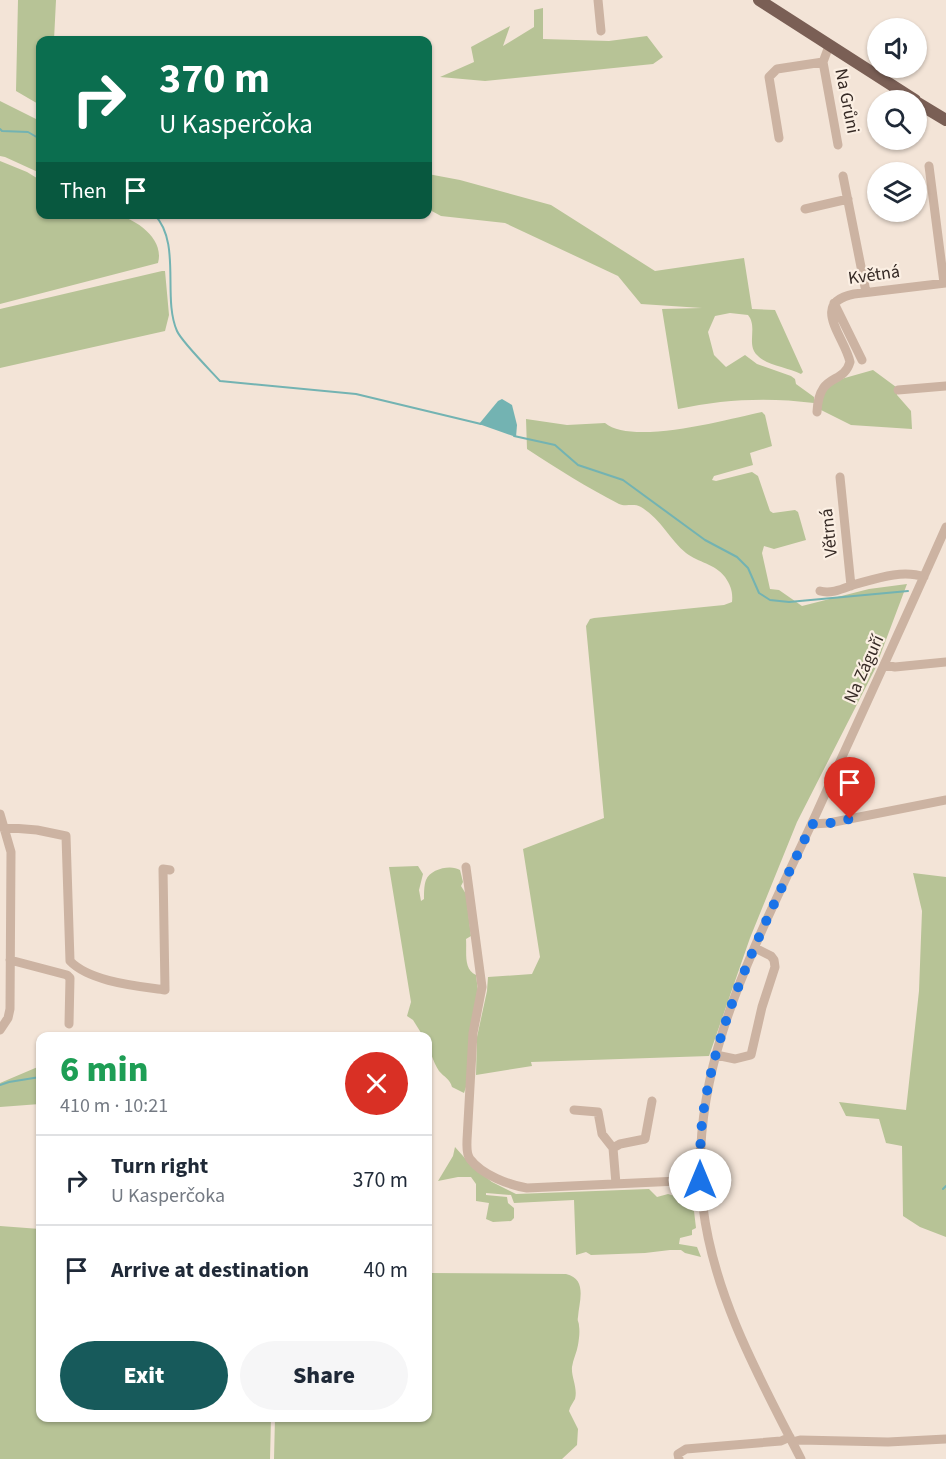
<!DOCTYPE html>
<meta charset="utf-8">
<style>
body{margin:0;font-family:"Source Sans 3",sans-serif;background:#f6f6f7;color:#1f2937;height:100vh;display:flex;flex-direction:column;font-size:22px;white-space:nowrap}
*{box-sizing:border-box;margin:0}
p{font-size:20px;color:#747a83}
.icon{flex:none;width:33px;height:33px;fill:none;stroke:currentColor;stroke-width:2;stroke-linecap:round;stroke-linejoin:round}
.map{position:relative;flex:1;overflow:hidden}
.details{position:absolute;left:36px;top:1032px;width:396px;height:390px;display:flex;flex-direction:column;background:#fff;border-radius:12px;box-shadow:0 2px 4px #0004}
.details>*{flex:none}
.hud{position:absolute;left:36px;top:36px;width:396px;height:183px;border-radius:12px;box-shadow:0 2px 4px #0004;background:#0b6e4f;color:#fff;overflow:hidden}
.tools{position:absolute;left:867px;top:18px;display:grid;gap:12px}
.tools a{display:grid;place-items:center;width:60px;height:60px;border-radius:50%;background:#fff;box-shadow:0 2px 4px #0004;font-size:30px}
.pin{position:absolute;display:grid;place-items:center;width:51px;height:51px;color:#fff;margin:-62px -26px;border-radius:50% 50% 50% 0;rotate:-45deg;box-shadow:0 0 6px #0007}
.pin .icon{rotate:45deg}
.me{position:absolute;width:66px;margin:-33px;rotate:0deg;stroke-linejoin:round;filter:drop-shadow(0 0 4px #0008)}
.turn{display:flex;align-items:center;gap:21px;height:126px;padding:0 24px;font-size:27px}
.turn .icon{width:78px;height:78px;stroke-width:2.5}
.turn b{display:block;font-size:42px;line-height:51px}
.then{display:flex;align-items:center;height:57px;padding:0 24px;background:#0003;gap:12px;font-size:22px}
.round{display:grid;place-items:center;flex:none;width:63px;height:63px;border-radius:32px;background:#f6f6f7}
.headline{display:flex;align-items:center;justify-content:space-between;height:102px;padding:0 24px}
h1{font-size:36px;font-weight:800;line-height:45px;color:#1e9e55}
.cta{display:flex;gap:12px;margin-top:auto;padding:12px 24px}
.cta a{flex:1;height:69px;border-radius:36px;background:#175a5b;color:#fff;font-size:24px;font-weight:800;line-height:69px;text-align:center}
.cta a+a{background:#f6f6f7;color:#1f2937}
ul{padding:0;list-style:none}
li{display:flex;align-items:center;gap:18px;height:90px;padding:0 24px;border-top:2px solid #e0e1e3}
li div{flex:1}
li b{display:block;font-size:22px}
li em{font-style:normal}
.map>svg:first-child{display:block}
.green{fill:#b7c396}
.water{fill:#73b3b2}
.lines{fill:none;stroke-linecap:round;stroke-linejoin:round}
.stream{stroke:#73b3b2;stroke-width:2}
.minor{stroke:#ccb3a2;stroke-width:9}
.major{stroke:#7a5f55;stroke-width:12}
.route{stroke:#1a73e8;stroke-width:10;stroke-dasharray:0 18}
.labels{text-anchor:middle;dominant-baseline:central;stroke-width:4.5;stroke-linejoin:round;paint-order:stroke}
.street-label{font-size:18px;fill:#362a25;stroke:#fbefe3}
</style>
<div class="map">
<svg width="946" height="1459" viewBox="0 0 946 1459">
<rect width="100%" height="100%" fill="#f3e4d7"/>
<path class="green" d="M18 0H56L54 40H40V105L16 91Z
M543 8V39L609 41 647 36 663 57 653 64 485 81 440 77 474 62 471 47 510 26 503 46 534 27V10Z
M0 101 40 121V173L5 157 0 156Z
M0 161 27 172 40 180V214C64 214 89 212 112 214 134 217 165 238 158 263L0 304Z
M428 174 460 180 551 205 655 271 744 258 752 309 775 310 803 372 801 374C788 367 767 366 757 355 746 344 758 327 748 315L730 313 715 316 708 332 714 355 726 367 745 355 757 364 791 376 795 379 796 384 814 397V403C769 397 723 399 678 409L662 309 702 308 641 304 618 276 505 223 441 216 428 209Z
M162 271H165L169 315 165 331 0 368V309Z
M873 370 896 387 897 395 911 411 912 429 851 425 819 409 820 385Z
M762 412 765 415 772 446 750 453 753 465 714 476 712 480 716 481 752 472 758 476 770 511 773 513 795 510 798 512 806 540 774 549 764 546 762 553 770 589 779 590 802 606 869 589 907 584 875 669 797 822 750 938 709 1056 531 1062 532 1066 476 1075 477 1037 487 991 488 977 532 974 540 957 523 849 604 818 586 626 590 619 594 618 724 605 732 602C733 592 731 586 725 577 714 563 699 563 686 553 670 540 660 518 641 507 634 503 625 507 619 504 586 487 558 469 527 449L526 419 567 425 605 423C632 446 729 419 762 412Z
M418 866 423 874 419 890 421 901 424 899C424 893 424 885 426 880 430 869 451 864 460 870L463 882 461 886 466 894 471 936 466 939C467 952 463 969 476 975L478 991 467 1084 464 1093 452 1087C450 1079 444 1077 439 1071 433 1062 428 1047 428 1036H423L413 1020 407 1016 411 1002 389 867Z
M913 873 946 877V1237L920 1227 903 1216 902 1146 886 1143 879 1119 846 1116 839 1102 906 1110 919 991 922 911Z
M40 1066V1104L0 1107V1083Z
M455 1147 471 1165 492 1182 516 1194 649 1189 657 1197 668 1194 678 1197 682 1204 694 1211 696 1228 692 1230V1235L680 1238 679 1244 697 1247 701 1257 685 1253 681 1250H670L645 1253 591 1255 586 1252 576 1255 574 1200 514 1203 511 1195 486 1193V1195L507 1197 508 1203 514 1208V1218L511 1221 493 1222 486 1219 489 1203 476 1201V1184L471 1177H458L438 1181 453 1156Z
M0 1226 40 1229V1418H271L270 1459H0Z
M428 1273 566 1274C588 1279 579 1302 578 1317 577 1322 579 1321 579 1326 580 1332 579 1339 578 1345 577 1352 573 1359 572 1367 571 1377 578 1388 575 1399 573 1403 570 1406 569 1411L578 1429 577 1445 562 1459H274L275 1418H428Z"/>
<path class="water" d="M502 399 512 405 517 425 516 437 479 424 498 401Z"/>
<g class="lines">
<path class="stream" d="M0 129 2 131 28 132 40 139
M154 214C182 243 162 297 177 331 182 342 210 370 220 381L356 394 481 424
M514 436 555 445 578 465 623 480 705 540 737 557 748 568 759 593 770 600 789 602 908 591
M0 1085 9 1082 40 1077
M943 1189 946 1186"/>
<path class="minor" d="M598 0 601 31
M829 46 823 62 838 145
M779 138 769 77 777 69 823 62
M929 166 944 283
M843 176 866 292
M805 209 848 199
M834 303 862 360
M898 390 946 386
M817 412C819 371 843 386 850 362 845 337 809 303 854 294L946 283
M840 477 851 586
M820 591C831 594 842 589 853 585 875 579 902 569 924 577
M884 665 895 667 946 662
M0 814 11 852 10 1009 8 1018 0 1030
M812 824 829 823 946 800
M0 827 37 830 66 836 70 961C90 982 138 986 165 990L163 869 170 870
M466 867 482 987 473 1033 467 1140C467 1146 466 1154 470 1159 482 1175 509 1185 527 1188L700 1180
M10 960 67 975 70 978 69 1024
M716 1055 735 1059 751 1055 762 1007 775 967 774 960 771 956 755 948
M574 1110 598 1112 602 1134 613 1148
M616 1184 613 1148 620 1144 645 1139 652 1101
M792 1442 800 1440 888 1442 946 1439
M679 1459 678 1454 686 1449 781 1441 790 1437
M801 1459C760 1379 714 1297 703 1207 685 1067 761 935 817 812 860 717 904 622 946 527"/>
<path class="major" d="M759 0 915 100
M916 102 946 120"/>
</g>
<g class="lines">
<path class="route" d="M700 1180C700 1154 700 1128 705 1102 722 1005 770 913 812 824L820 825 850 819"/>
</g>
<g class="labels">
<g class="street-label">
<text transform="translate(847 101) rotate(79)">Na Grůni</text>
<text transform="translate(874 275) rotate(-8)">Květná</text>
<text transform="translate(829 533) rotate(-96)">Větrná</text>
<text transform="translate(864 669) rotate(-66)">Na Záguří</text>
</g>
</g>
</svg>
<div class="tools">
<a><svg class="icon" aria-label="sound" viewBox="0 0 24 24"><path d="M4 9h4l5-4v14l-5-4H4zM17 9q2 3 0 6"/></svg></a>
<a><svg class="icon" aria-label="search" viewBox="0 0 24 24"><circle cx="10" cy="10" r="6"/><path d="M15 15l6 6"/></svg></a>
<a><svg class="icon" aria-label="layers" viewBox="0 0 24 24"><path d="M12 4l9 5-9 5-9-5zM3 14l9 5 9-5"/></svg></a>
</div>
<div class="pin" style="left:850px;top:819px;background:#d93025"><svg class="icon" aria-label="arrive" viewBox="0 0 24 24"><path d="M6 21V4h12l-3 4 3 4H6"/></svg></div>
<svg class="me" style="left:700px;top:1180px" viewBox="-20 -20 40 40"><circle r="19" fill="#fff"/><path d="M0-13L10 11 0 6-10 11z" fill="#1a73e8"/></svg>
<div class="hud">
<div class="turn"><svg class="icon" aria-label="right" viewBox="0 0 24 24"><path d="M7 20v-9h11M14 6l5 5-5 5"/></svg><div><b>370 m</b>U Kasperčoka</div></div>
<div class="then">Then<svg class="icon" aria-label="arrive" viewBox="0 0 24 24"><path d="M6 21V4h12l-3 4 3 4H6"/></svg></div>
</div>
<section class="details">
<div class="headline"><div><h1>6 min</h1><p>410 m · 10:21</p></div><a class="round" style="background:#d93025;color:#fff"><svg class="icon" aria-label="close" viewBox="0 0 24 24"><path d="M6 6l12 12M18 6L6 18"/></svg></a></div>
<ul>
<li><svg class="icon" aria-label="right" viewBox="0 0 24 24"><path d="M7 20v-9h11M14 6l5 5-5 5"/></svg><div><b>Turn right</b><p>U Kasperčoka</p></div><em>370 m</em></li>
<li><svg class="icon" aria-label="arrive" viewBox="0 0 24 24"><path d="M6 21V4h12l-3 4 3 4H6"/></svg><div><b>Arrive at destination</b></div><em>40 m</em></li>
</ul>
<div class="cta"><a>Exit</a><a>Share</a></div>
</section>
</div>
